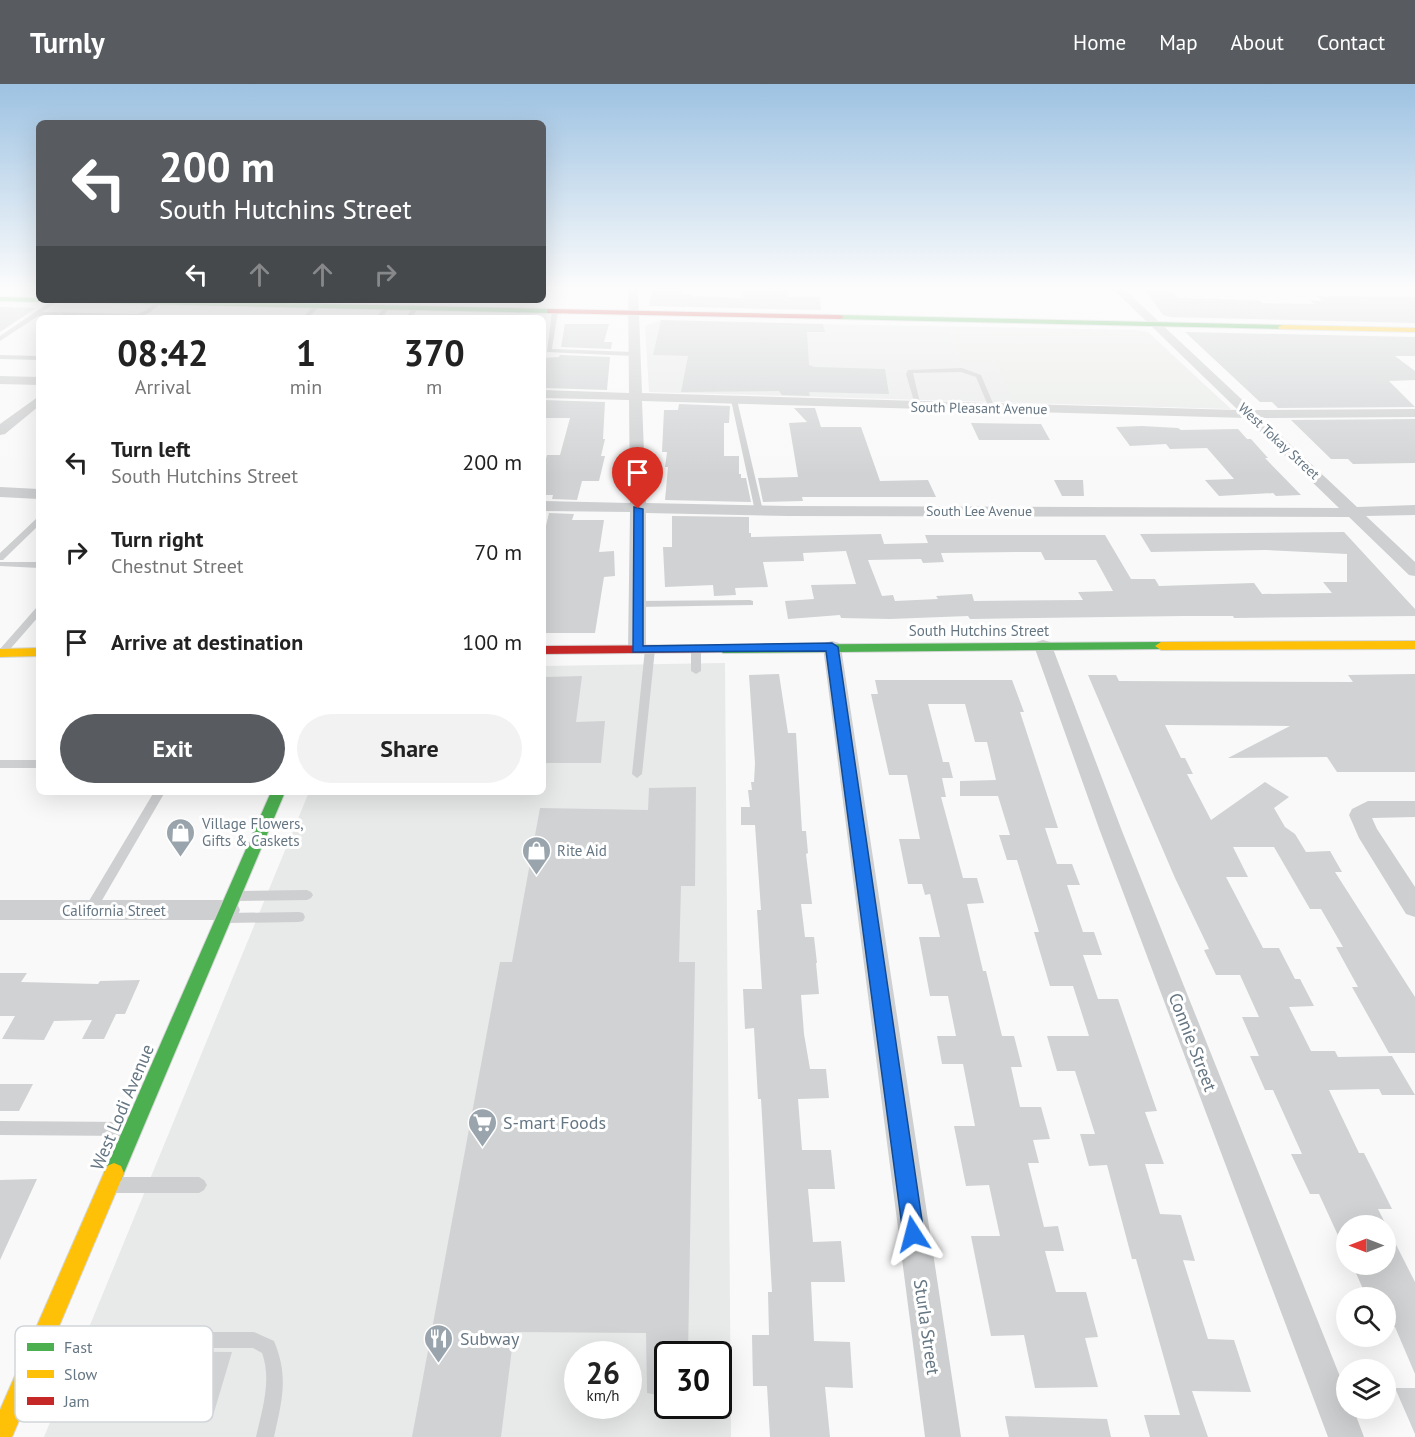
<!DOCTYPE html>
<style>
body{margin:0;font-family:"PT Sans",sans-serif;background:#f2f2f2;color:#222;height:100vh;display:flex;flex-direction:column;font-size:22px;white-space:nowrap}
*{box-sizing:border-box;margin:0}
p{font-size:20px;color:#767676}
.icon{flex:none;width:33px;height:33px;fill:none;stroke:currentColor;stroke-width:2;stroke-linecap:round;stroke-linejoin:round}
.map{position:relative;flex:1;overflow:hidden}
.side{position:absolute;left:36px;top:231px;width:510px;height:480px;display:flex;flex-direction:column;background:#fff;border-radius:9px;box-shadow:0 6px 24px #0002}
.side>*{flex:none}
.top-card{position:absolute;left:36px;top:36px;width:510px;height:183px;border-radius:9px;box-shadow:0 6px 24px #0002;background:#585c60;color:#fff;overflow:hidden}
.needle{width:39px;rotate:270deg}
.controls{position:absolute;left:1336px;top:1131px;display:grid;gap:12px}
.controls a{display:grid;place-items:center;width:60px;height:60px;border-radius:50%;background:#fff;box-shadow:0 6px 24px #0002;font-size:30px}
.speed{position:absolute;left:564px;top:1257px;display:flex;gap:12px;font-size:30px;font-weight:700;text-align:center}
.speed>*{display:grid;place-content:center;width:78px;height:78px;border-radius:50%;background:#fff;box-shadow:0 6px 24px #0002;line-height:1}
.speed small{font-size:15px;font-weight:400}
.speed .limit{border:3px solid #111;border-radius:9px;background:#fff;color:#111}
.pin{position:absolute;display:grid;place-items:center;width:51px;height:51px;color:#fff;margin:-62px -26px;border-radius:50% 50% 50% 0;rotate:-45deg;box-shadow:0 0 6px #0007}
.pin .icon{rotate:45deg}
.me{position:absolute;width:66px;margin:-33px;rotate:351deg;stroke-linejoin:round;filter:drop-shadow(0 0 4px #0008)}
.turn{display:flex;align-items:center;gap:21px;height:126px;padding:0 24px;font-size:27px}
.turn .icon{width:78px;height:78px;stroke-width:2.5}
.turn b{display:block;font-size:42px;line-height:51px}
.lanes{display:flex;align-items:center;height:57px;padding:0 24px;background:#0003;justify-content:center;gap:30px;direction:ltr}
.lanes .off{opacity:.35}
.eta{display:flex;justify-content:space-evenly;align-items:center;height:102px;text-align:center}
.eta b{font-size:36px;font-weight:700;line-height:42px}
.cta{display:flex;gap:12px;margin-top:auto;padding:12px 24px}
.cta a{flex:1;height:69px;border-radius:36px;background:#585c60;color:#fff;font-size:24px;font-weight:700;line-height:69px;text-align:center}
.cta a+a{background:#f2f2f2;color:#222}
ul{padding:0;list-style:none}
li{display:flex;align-items:center;gap:18px;height:90px;padding:0 24px}
li div{flex:1}
li b{display:block;font-size:22px}
li em{font-style:normal}
header{display:flex;align-items:center;gap:36px;box-sizing:border-box;height:84px;padding:0 30px;background:#585c60;color:#fff}
header strong{font-size:28px}
nav{display:flex;gap:33px;margin-inline-start:auto;font-size:21px}
.map>svg:first-child{display:block}
.built{fill:#e8e9e9;fill-rule:evenodd}
.green{fill:#e8ebe6}
.building{fill:#d0d2d3;fill-rule:evenodd}
.lines{fill:none;stroke-linecap:round;stroke-linejoin:round}
.fast-casing{stroke:#d5d6d7;stroke-width:2}
.slow-casing{stroke:#d5d6d7;stroke-width:2}
.jam-casing{stroke:#d5d6d7;stroke-width:2}
.lane{fill:#cecfd0;fill-rule:evenodd}
.street{fill:#cecfd0;fill-rule:evenodd}
.fast{fill:#4caf50;fill-rule:evenodd}
.slow{fill:#ffc107;fill-rule:evenodd}
.jam{fill:#c62828;fill-rule:evenodd}
.route{fill:#1a73e8;stroke:#114b97;stroke-width:1.5}
.labels{text-anchor:middle;dominant-baseline:central;stroke-width:6;stroke-linejoin:round;paint-order:stroke}
.far-street-label{font-size:14px;fill:#657683;stroke:#fff}
.street-label{font-size:15px;fill:#657683;stroke:#fff}
.poi-label{font-size:15px;fill:#657683;stroke:#fff;text-anchor:start}
.near-street-label{font-size:18px;fill:#657683;stroke:#fff}
.near-poi-label{font-size:18px;fill:#657683;stroke:#fff;text-anchor:start}
.key{fill:#fff;stroke:#d1d6da;stroke-width:1.5}
.key-label{font-size:16px;fill:#657683}
</style>
<header>
<strong>Turnly</strong>
<nav><a>Home</a><a>Map</a><a>About</a><a>Contact</a></nav>
</header>
<div class="map">
<svg width="1415" height="1353" viewBox="0 0 1415 1353">
<rect width="100%" height="100%" fill="#f9f9f9"/>
<path class="built" d="M659 237 1136 246 1148 248 1231 325 649 308 645 242Z
M725 579 731 1353H44L309 708H543V582ZM578 1270H628V1322H578ZM668 1270H718V1322H668Z"/>
<path class="green" d="M949 244 1146 248 1225 322 1012 317 996 279 959 278Z"/>
<path class="building" d="M653 203H683L682 210H692L691 212 743 214V207H768V203H787L789 213H820L821 226 649 222Z
M1146 207H1172L1178 214 1259 216 1262 219 1314 220 1310 216 1322 217 1317 212 1415 213V239L1170 233 1163 231Z
M0 223 36 224 0 248Z
M661 236 823 240 825 248H807L809 281 815 283 885 285 889 310 809 308 810 312 782 311 779 307 681 308 688 272 653 271Z
M565 240H609L604 258H612L611 265 561 263Z
M1185 248 1415 253V272H1395L1415 287V296L1389 297 1415 323 1278 324 1272 318H1260Z
M560 271 610 273 607 306 543 304V274L559 273Z
M543 316 605 318 603 355H605L601 372H605L599 397H582L577 416 552 415 553 411H543V385L547 371H560L570 334H543Z
M679 320 730 322 729 339H724V372H739V390H741V394H746L751 418 665 416 668 383H665L667 368H662L664 326H678Z
M794 324H815L821 343H861L880 397 928 396 936 413H802L803 417 763 418 758 394 798 393 789 339 807 338Z
M1415 335V379L1353 380 1348 375H1331L1291 336Z
M971 339 1041 340 1050 356H979Z
M1142 342 1178 344 1181 346 1238 345 1247 355H1251L1268 374H1265L1301 411 1276 412 1273 409 1219 412 1205 396 1234 395 1207 364 1170 365 1166 360 1130 362 1116 343Z
M1054 396H1083L1084 412H1062Z
M549 429 574 430 572 436H604L599 468 614 467 615 492 604 493 595 549H543V454Z
M672 432 749 433V449H751V453L881 450 884 460 928 459 925 451H1105L1131 495H1155L1159 502 1254 499 1262 510 1332 509 1323 498H1347V470L1265 466 1151 468 1140 450 1344 448 1415 525V532L1234 534 1233 532H1184L970 535 968 532 890 535 841 534 840 531 788 535 785 517 814 515 811 501 856 500 846 467 803 469 804 477 763 478 768 503 735 504 736 511 714 512 713 501 665 503 663 463H672ZM1016 468H1041L1045 476H1096L1113 507 1078 508 1083 516 974 517 972 510 936 512 938 515 895 517 893 511 882 512 868 476 921 475 923 479 944 478 941 469Z
M779 590 788 649H796L802 747H806L808 769 806 770 812 820H801L805 853H814L817 879H816L819 910 801 911 804 950 810 985H826L829 1014 798 1015 802 1066H831L835 1105H808L813 1158 841 1157 845 1198H811L814 1257 850 1258 853 1304 825 1303 830 1353H770L767 1302H753L752 1251H769L768 1208H772L761 1015H758L754 944 745 945 743 905H762L757 826H761L755 741H741V723H750L748 706H752L751 698H754L755 679 749 591Z
M1415 590V688H1337L1327 673 1228 674 1290 642 1165 641 1181 674H1185L1193 690H1187L1211 736 1265 698 1289 713 1274 724 1285 743 1295 750 1306 768 1330 767 1342 788H1335L1415 913V969H1389L1352 903H1358L1336 863H1343L1321 825H1310L1274 763H1233L1248 793H1226L1263 864H1279L1295 895H1300L1314 922 1289 923 1311 967H1335L1338 973 1392 972 1415 1011H1382L1379 1005 1329 1006 1359 1069H1364L1392 1125H1378L1415 1198V1290L1395 1243H1386V1214H1367L1352 1180H1386V1142H1347V1171L1319 1110H1310L1291 1070H1302L1273 1006H1265L1250 972H1259L1242 933H1259L1240 891H1216L1204 866 1209 865 1175 794 1088 591H1116L1119 597 1353 598 1348 591Z
M582 592 576 638 605 637 601 679H543V612L546 593Z
M875 596H1012L1024 628H1020L1058 744H1045L1057 780H1072L1080 801H1067L1083 848H1094L1102 871H1083L1098 915H1118L1157 1027 1145 1028 1164 1080H1145L1160 1130 1181 1131 1195 1177 1183 1176 1208 1255 1234 1256 1251 1308 1192 1307 1208 1353H1150L1144 1331H1180L1136 1175H1132L1107 1081 1089 1082 1080 1050H1095L1075 987H1057L1047 952H1089L1073 902H1050L1034 848H1039L1017 776H1007L999 751H1010L998 712H960V697L996 696 987 658H975L965 620H928L943 678H949L953 694H942L946 713H941L963 794H977L984 819 967 820 983 887H986L1002 952H1014L1022 983H1011L1020 1023H1041L1050 1055 1033 1056 1039 1079H1028L1044 1143 1058 1142 1064 1167H1045L1056 1208H1086L1098 1253 1085 1254 1098 1303 1035 1304 1024 1251 991 1252 971 1152H1000L989 1101 966 1102 954 1042H975L963 980H942L937 952H956L948 912H930L919 853H940L930 810 925 811 922 800H908L899 755H920L907 691H889L871 610H878Z
M696 703 695 802H681L679 878H695L688 1270H668V1313L647 1309 646 1249 514 1248 501 1353H412L500 878H512L540 724 648 726 649 704Z
M0 889H27L21 898 98 900 100 897 140 896 125 930H116L104 955H82L92 936 54 937 44 956 2 955 15 932H0Z
M0 1000H33L19 1027H0Z
M37 1095 0 1176V1096Z
M112 1267 232 1268 212 1335 87 1334Z
M1395 1304H1415V1350Z
M1005 1332 1107 1335 1111 1353H1009Z"/>
<g class="lines">
<defs>
<path id="fast" d="M0 213 39 214V216H42L39 218 0 217Z
M54 216H151L550 225 554 227 550 229 57 218Z
M840 231 1282 241 1286 243 1282 245 837 235 836 233Z
M1161 558 1165 559 1167 562 1165 565 723 569 717 565 723 561Z
M271 708H285L121 1096 114 1099 107 1096 104 1089Z"/>
<path id="slow" d="M1282 241 1415 244V248L1279 245 1278 243Z
M1415 557V565L1161 566 1155 562 1161 558Z
M39 564V572L0 573V565Z
M114 1079 121 1082 124 1089 121 1096 12 1353H0V1326L107 1082Z"/>
<path id="jam" d="M550 225 840 231 844 233 840 235 547 229V225Z
M723 561 729 565 727 568 543 570V562Z"/>
</defs>
<use href="#fast" class="fast-casing"/>
<use href="#slow" class="slow-casing"/>
<use href="#jam" class="jam-casing"/>
<path class="lane" d="M53 216H60L42 228 137 230 145 227 157 217 162 218 149 229 138 234 38 232 0 257V252Z
M315 221 320 222 308 234H302Z
M385 222 390 223 382 234H376Z
M414 223 419 224 411 234H405Z
M555 225 558 227 552 265 633 268 636 270 633 272 547 268 552 227Z
M0 271 39 272V276L0 275Z
M962 284 981 291 995 324 994 325 989 324 976 293 961 288 913 289 921 323 916 324 906 290 908 286Z
M734 314 737 316 763 427 759 429 755 427 731 316Z
M36 435H39V441L3 476H0V469Z
M0 478H39V484L0 482Z
M750 516 753 517V521L637 523 633 520 637 517Z
M39 523V532L5 571H0V565L36 524Z
M650 562 655 565 642 690 637 694 632 690 645 565Z
M696 562 701 565V587L696 590 691 587V565Z
M0 676H39V684H0Z
M154 708H165L94 830 90 831 86 830 84 826 86 822Z
M307 806 311 808 313 811 311 814 307 816 236 817 232 815 230 812 232 809 236 807Z
M299 828 303 829 305 833 303 837 299 838 227 839 223 838 221 834 223 830 227 829Z
M0 1037 126 1038 131 1040 133 1045 131 1050 126 1052 0 1051Z
M117 1093H199L204 1096 207 1101 204 1106 199 1109H117L112 1106 109 1101 112 1096Z
M51 1248H254L274 1257C289 1293 282 1316 274 1353H256C262 1326 272 1296 262 1269L253 1264H51L45 1262 43 1256 45 1250Z"/>
<path class="street" d="M628 203H638L642 309 1238 326 1111 203H1122L1253 326 1415 325V333L1262 334 1357 423 1415 421V431L1366 432 1415 478V492L1409 491 1349 433 788 432 646 429V566L644 570H630L628 566 630 428 543 427V417L630 419 629 316 543 314V306L629 309ZM642 317 1246 334 1339 424 788 422 646 419Z
M0 292 39 293V301L0 300Z
M39 312V322L5 350 0 351V340Z
M0 403 39 405V415L0 413Z
M1043 556 1050 558 1052 562 1122 747 1347 1310V1324H1353L1364 1353H1328L1100 747 1034 562 1036 558Z
M832 557 839 559 841 563 961 1353H925L823 563 825 559Z
M1368 717H1415V733L1372 734 1377 745 1415 803V833L1406 830 1359 754 1349 731 1352 725Z
M0 816H228L237 819 240 826 237 833 228 836H0Z"/>
<use href="#fast" class="fast"/>
<use href="#slow" class="slow"/>
<use href="#jam" class="jam"/>
</g>
<linearGradient id="sky" x2="0" y2="1"><stop stop-color="#9dc2e2"/><stop offset="0.52" stop-color="#fcfcfc"/><stop offset="1" stop-color="#fcfcfc" stop-opacity="0"/></linearGradient>
<rect width="1415" height="392" fill="url(#sky)"/>
<path class="route" d="M634 423 643 425V562L832 559 838 563 924 1150 921 1158 913 1161 906 1158 903 1150 826 567 633 568Z"/>
<defs>
<symbol id="shop-pin" viewBox="-11 -11 22 30"><path d="M0 17L-7.5 6A9.5 9.5 0 1 1 7.5 6Z" fill="#99a4ac" stroke="#fff"/><path d="M-5-2.5h2.3a2.7 3.5 0 0 1 5.4 0H5L5.5 6h-11ZM-1.5-2.5h3a1.5 2.3 0 0 0-3 0Z" fill="#fff"/></symbol>
<symbol id="supermarket-pin" viewBox="-11 -11 22 30"><path d="M0 17L-7.5 6A9.5 9.5 0 1 1 7.5 6Z" fill="#99a4ac" stroke="#fff"/><path d="M-6-5.5h2.5l.6 2H6L4.5 2H-2.5L-4.4-4H-6ZM-1.5 3.2a1.3 1.3 0 1 0 .1 0ZM3 3.2a1.3 1.3 0 1 0 .1 0Z" fill="#fff"/></symbol>
<symbol id="restaurant-pin" viewBox="-11 -11 22 30"><path d="M0 17L-7.5 6A9.5 9.5 0 1 1 7.5 6Z" fill="#99a4ac" stroke="#fff"/><path d="M-5-6h1v4h1v-4h1v4h1v-4h1v5L-1.5 .5V6h-2V.5L-5-1ZM5-6V6H3V1.5H1.5Q1.5-4 5-6Z" fill="#fff"/></symbol>
</defs>
<g fill-rule="evenodd">
<use href="#shop-pin" x="164" y="732" width="33" height="45"/>
<use href="#shop-pin" x="520" y="750" width="33" height="45"/>
<use href="#supermarket-pin" x="466" y="1022" width="33" height="45"/>
<use href="#restaurant-pin" x="422" y="1238" width="33" height="45"/>
</g>
<g class="labels">
<g class="far-street-label">
<text transform="translate(979 324) rotate(1)">South Pleasant Avenue</text>
<text transform="translate(1279 357) rotate(43)">West Tokay Street</text>
<text x="979" y="427">South Lee Avenue</text>
</g>
<g class="street-label">
<text x="979" y="546">South Hutchins Street</text>
<text x="114" y="826">California Street</text>
</g>
<g class="poi-label">
<text x="202" y="739">Village Flowers,<tspan x="202" dy="17">Gifts &amp; Caskets</tspan></text>
<text x="557" y="766">Rite Aid</text>
</g>
<g class="near-street-label">
<text transform="translate(1193 958) rotate(69)">Connie Street</text>
<text transform="translate(122 1023) rotate(-67)">West Lodi Avenue</text>
<text transform="translate(927 1243) rotate(82)">Sturla Street</text>
</g>
<g class="near-poi-label">
<text x="503" y="1038">S-mart Foods</text>
<text x="460" y="1254">Subway</text>
</g>
</g>
<rect x="15" y="1242" width="198" height="96" rx="9" class="key"/>
<rect x="27" y="1259" width="27" height="8" fill="#4caf50"/>
<rect x="27" y="1286" width="27" height="8" fill="#ffc107"/>
<rect x="27" y="1313" width="27" height="8" fill="#c62828"/>
<g class="key-label">
<text x="64" y="1269">Fast</text>
<text x="64" y="1296">Slow</text>
<text x="64" y="1323">Jam</text>
</g>
</svg>
<div class="controls">
<a><svg class="needle" viewBox="-14 -14 28 28"><path d="M0-13l5 13h-10z" fill="#e53935"/><path d="M0 13l5-13h-10z" fill="#767676"/></svg></a>
<a><svg class="icon" aria-label="search" viewBox="0 0 24 24"><circle cx="10" cy="10" r="6"/><path d="M15 15l6 6"/></svg></a>
<a><svg class="icon" aria-label="layers" viewBox="0 0 24 24"><path d="M12 4l9 5-9 5-9-5zM3 14l9 5 9-5"/></svg></a>
</div>
<div class="speed"><div>26<small>km/h</small></div><div class="limit">30</div></div>
<div class="pin" style="left:638px;top:425px;background:#d93025"><svg class="icon" aria-label="arrive" viewBox="0 0 24 24"><path d="M6 21V4h12l-3 4 3 4H6"/></svg></div>
<svg class="me" style="left:913px;top:1150px" viewBox="-20 -20 40 40"><path d="M0-17L14 15 0 8-14 15z" fill="#1a73e8" stroke="#fff" stroke-width="4"/></svg>
<div class="top-card">
<div class="turn"><svg class="icon" aria-label="left" viewBox="0 0 24 24"><path d="M17 20v-9H6M10 6l-5 5 5 5"/></svg><div><b>200 m</b>South Hutchins Street</div></div>
<div class="lanes"><svg class="icon" aria-label="left" viewBox="0 0 24 24"><path d="M17 20v-9H6M10 6l-5 5 5 5"/></svg><svg class="icon off" aria-label="ahead" viewBox="0 0 24 24"><path d="M12 20V5M6 11l6-6 6 6"/></svg><svg class="icon off" aria-label="ahead" viewBox="0 0 24 24"><path d="M12 20V5M6 11l6-6 6 6"/></svg><svg class="icon off" aria-label="right" viewBox="0 0 24 24"><path d="M7 20v-9h11M14 6l5 5-5 5"/></svg></div>
</div>
<section class="side">
<div class="eta">
<div><b>08:42</b><p>Arrival</p></div>
<div><b>1</b><p>min</p></div>
<div><b>370</b><p>m</p></div>
</div>
<ul>
<li><svg class="icon" aria-label="left" viewBox="0 0 24 24"><path d="M17 20v-9H6M10 6l-5 5 5 5"/></svg><div><b>Turn left</b><p>South Hutchins Street</p></div><em>200 m</em></li>
<li><svg class="icon" aria-label="right" viewBox="0 0 24 24"><path d="M7 20v-9h11M14 6l5 5-5 5"/></svg><div><b>Turn right</b><p>Chestnut Street</p></div><em>70 m</em></li>
<li><svg class="icon" aria-label="arrive" viewBox="0 0 24 24"><path d="M6 21V4h12l-3 4 3 4H6"/></svg><div><b>Arrive at destination</b></div><em>100 m</em></li>
</ul>
<div class="cta"><a>Exit</a><a>Share</a></div>
</section>
</div>
